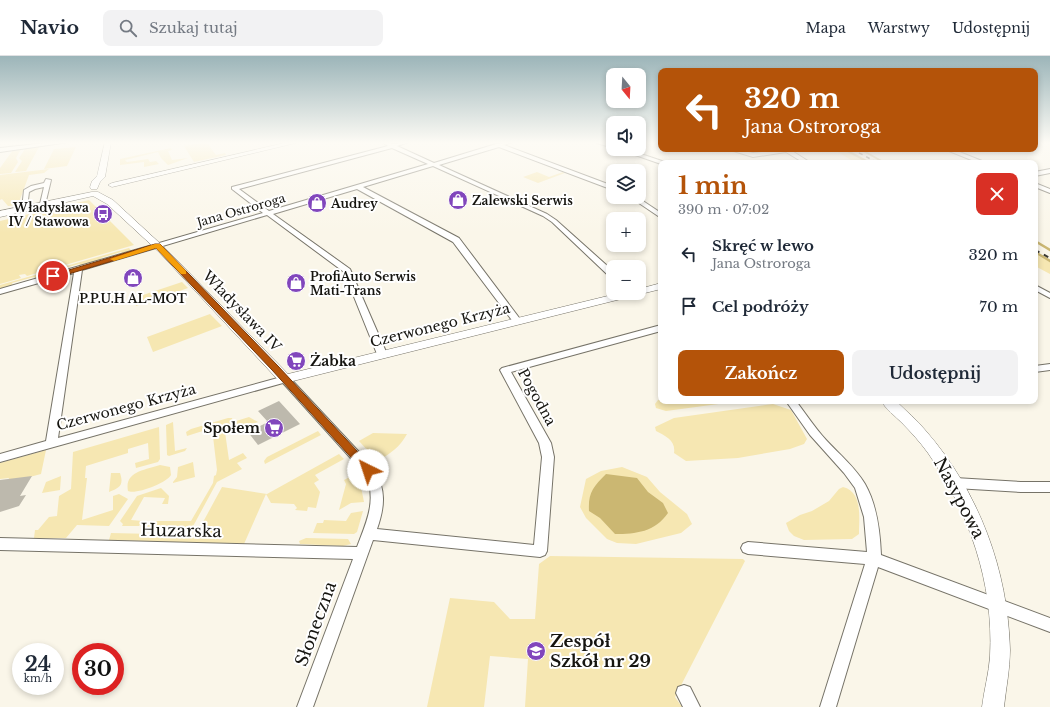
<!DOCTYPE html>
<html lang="pl">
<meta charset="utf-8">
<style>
body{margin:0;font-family:"Libre Baskerville",serif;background:#f2f2f3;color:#1f2937;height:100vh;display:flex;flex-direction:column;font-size:15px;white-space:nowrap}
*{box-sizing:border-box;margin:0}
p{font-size:13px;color:#747a83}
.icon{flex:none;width:22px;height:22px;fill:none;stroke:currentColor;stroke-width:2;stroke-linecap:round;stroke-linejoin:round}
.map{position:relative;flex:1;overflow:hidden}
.sheet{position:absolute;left:658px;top:104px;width:380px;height:244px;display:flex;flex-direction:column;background:#fff;border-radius:8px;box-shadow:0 2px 6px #0003}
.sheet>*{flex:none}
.banner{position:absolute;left:658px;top:12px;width:380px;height:84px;border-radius:8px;box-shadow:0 2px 6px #0003;background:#b45309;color:#fff;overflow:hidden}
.needle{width:26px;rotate:162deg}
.buttons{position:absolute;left:606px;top:12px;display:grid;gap:8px}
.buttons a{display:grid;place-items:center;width:40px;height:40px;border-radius:8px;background:#fff;box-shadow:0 2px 6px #0003;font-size:20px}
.speed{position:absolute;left:12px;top:587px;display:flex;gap:8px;font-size:20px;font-weight:700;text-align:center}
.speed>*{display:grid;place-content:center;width:52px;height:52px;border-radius:50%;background:#fff;box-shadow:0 2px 6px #0003;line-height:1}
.speed small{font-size:10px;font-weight:400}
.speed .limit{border:6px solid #d22;background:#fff;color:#111}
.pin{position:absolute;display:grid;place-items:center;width:34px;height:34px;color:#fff;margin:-17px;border:2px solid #fff;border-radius:50%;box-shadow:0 1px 4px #0007}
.me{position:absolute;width:44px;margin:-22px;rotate:319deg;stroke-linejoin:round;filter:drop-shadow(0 0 3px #0008)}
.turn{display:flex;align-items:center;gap:14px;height:84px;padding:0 20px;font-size:18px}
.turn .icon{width:52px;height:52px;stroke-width:2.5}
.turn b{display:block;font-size:28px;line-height:34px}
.round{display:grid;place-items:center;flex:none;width:42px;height:42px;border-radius:8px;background:#f2f2f3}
.headline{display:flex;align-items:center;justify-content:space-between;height:68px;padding:0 20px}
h1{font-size:24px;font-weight:700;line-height:30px;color:#b45309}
.button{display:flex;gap:8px;margin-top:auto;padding:8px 20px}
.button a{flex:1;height:46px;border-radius:8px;background:#b45309;color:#fff;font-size:16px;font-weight:700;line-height:46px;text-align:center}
.button a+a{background:#f2f2f3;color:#1f2937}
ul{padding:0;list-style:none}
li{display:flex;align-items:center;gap:12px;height:52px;padding:0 20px}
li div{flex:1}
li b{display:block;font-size:15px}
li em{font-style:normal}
header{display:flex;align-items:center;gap:24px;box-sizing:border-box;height:56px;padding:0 20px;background:#fff;border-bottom:1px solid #e0e1e3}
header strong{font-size:19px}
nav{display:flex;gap:22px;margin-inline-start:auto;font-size:14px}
.search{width:280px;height:36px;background:#f2f2f3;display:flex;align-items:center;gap:10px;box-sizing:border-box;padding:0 14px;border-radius:8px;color:#747a83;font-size:15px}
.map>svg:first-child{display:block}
.green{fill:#f6e7b2}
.water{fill:#cbb772}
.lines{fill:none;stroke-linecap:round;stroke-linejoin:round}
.stream-far1{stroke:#cbb772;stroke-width:2}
.stream{stroke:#cbb772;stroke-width:2.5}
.building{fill:#bdb9ad}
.minor-casing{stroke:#767368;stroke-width:2}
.tertiary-casing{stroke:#767368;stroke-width:1}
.minor{fill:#fff;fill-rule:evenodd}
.tertiary{fill:#fff;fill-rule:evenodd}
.rail-far1{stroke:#393831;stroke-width:1.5;stroke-dasharray:4 4;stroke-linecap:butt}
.rail{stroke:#393831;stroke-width:2;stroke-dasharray:5 5;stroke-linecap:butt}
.route{fill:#b45309;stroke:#753606}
.slow{fill:#f59e0b}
.labels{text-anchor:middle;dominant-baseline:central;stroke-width:4;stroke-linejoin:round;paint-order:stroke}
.far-poi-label{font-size:12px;font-weight:bold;fill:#161510;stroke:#fff;text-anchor:start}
.far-street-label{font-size:12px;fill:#161510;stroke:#fff}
.street-label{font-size:14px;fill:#161510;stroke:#fff}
.poi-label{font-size:14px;font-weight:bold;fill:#161510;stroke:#fff;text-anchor:start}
.near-street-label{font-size:17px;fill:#161510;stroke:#fff}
.near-poi-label{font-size:17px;font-weight:bold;fill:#161510;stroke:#fff;text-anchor:start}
</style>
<header>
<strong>Navio</strong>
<div class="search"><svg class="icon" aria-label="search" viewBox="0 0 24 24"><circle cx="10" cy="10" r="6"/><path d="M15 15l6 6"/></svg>Szukaj tutaj</div>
<nav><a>Mapa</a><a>Warstwy</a><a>Udostępnij</a></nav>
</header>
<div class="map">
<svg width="1050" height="651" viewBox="0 0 1050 651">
<rect width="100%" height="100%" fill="#faf6e9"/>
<path class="green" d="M206 86H214L207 87 216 99 225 97 226 99 194 106 184 90Z
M39 91 26 115 15 116 22 105 19 102 25 93Z
M76 91 67 110 44 113 54 93Z
M171 92 172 94 168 95 172 104 188 102 168 109 161 102 158 96 125 104 127 106 148 103 150 106 156 105 159 108 144 111V106L120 109V103Z
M21 93 16 102 18 106 11 117 0 118V112L13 94Z
M833 93H843L868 107H856Z
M49 113 44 117 29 119 18 149 8 150 2 143 0 144V119Z
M537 116 549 121 563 116 565 117 538 127 523 121Z
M89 144 134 189 27 220 25 218 19 219 21 222 0 228V165Z
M129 192 132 195 123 198 121 196 101 202 102 204 81 210 79 208 58 214 59 217 36 223 34 221 12 227 13 230 0 234V229Z
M1035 198 1050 206V218L1035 210Z
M182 226 188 232 136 250 134 242Z
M210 258 222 270 153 296 147 281Z
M658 344H661V345H741L666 355 656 352 655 348Z
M773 348 791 354 807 383 804 388 790 393 738 402 686 405 674 397C676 385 666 380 656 375L655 371 674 362Z
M249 361 258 366 225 376 229 404 243 397 247 402 237 407 242 413 217 426 191 474 146 473 151 465H191L213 427 214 420 216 419 217 414 212 372 187 380 186 376 191 373 228 362H232L233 366Z
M173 366 175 395 187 392 185 395 169 400 167 399 166 369Z
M159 371 160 403 158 406 136 412 135 407 149 403 148 387 128 393V397L86 410 85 422H87L82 464 113 454V440L119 438 128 443 109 470 77 469 66 482H34L35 474H38L49 461 57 460 59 440 71 433 73 396Z
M318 375 321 379 265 408 264 405 267 401Z
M373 377 407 378C400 391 390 398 377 405L359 385Z
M46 394 41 418 7 427 9 422 0 423V407Z
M339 398 344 403 315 419 319 424 314 427 320 436 316 452 308 451 307 455 295 454 297 452 294 448 271 447 266 438 244 488 109 484 111 477 196 479 222 431 267 438Z
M193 406 195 421 173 427V426L177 421 178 411Z
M160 409 170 411 171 419C167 427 135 439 128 435 124 415 146 414 160 409Z
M622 411 647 421 660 436 687 458 692 468 681 477 636 488 617 487 607 483 586 462 580 451 586 423 601 415Z
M111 417H120C124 429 120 432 109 436Z
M355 418 360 426 364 446 351 447 339 454 346 428 344 424Z
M61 420 60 434 42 437 46 426Z
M843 431C863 436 859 462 859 478L852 483 804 484 794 480 789 475 786 467 800 459 812 455 829 445 839 433Z
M161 432 169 440 168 448H162L165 442 144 441 131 464 143 465 139 470H122L123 468 120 465 137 440Z
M363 455 357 476 354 478 313 477 317 467H323L324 464 346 465 351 457Z
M306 482 348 483 351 488 343 490 300 488 299 485Z
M550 500 743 503 745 505 675 641 682 651H525L528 603 490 600 484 651H427L450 542 494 546 510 563H535L539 508Z"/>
<path class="water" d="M606 418 637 422 648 436 663 447 668 457C655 476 636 478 615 478L600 462 589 455C588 437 593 431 606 418Z"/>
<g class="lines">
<path class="stream-far1" d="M844 93 870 107
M860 93 885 107"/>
<path class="stream" d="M1035 185 1050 194
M1035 196 1050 205"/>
</g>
<path class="building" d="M279 345 300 368 258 389 248 376 268 366 258 355Z
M32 420 20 440 26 439 19 450 0 456V424Z"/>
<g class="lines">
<defs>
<path id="minor" d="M54 86H69L0 96V92Z
M382 86H388L393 88 409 86 397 90 434 107 496 88 512 86 504 89 613 130V134L499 91 439 109 547 158 556 164 613 215V221H610L552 166 543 160 433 110 363 131 459 182 520 263 521 265 520 267H514L453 186 357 133 273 158 350 213 387 298 385 300 382 301 377 298 344 216 267 159 82 214 58 382 285 320 289 321 374 412C386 434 385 450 377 473L534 489 542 401 539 387 500 314 502 312 661 269V275L511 316 551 387 554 401 547 495 545 499 540 501 373 484 313 651H297L353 503 0 494V482L357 491C366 467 378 443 365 418L283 327 0 406V398L46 385 74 217 0 238V233L263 157 232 133V131L388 90ZM392 92 428 108 269 155 239 133Z
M596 86 613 88V92L597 87Z
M618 93H626L668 107 661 108Z
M727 93H736L753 97 789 93 811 107H804L786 96 753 101Z
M944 93H952L987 107H979Z
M1050 113V117L1035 120V116Z
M46 123 51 124 45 149 40 148 44 131 35 133 29 136 27 152 22 153 24 134 31 130 44 127Z
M1035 127 1050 133V137L1035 131Z
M630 141H637L661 157V162Z
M1035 229 1050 237V242L1035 234Z
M1050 308V314L1035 316V310Z
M786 345H796C806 358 815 372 826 384 839 398 855 411 865 428 877 449 880 475 881 499L1050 562V576L878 511 836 651H820L865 508 748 498 743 496 741 492 743 488 748 486 867 496 864 461 855 432 844 417 810 379Z
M955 422 1021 426H1050V436H1021L955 432 951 430 949 427 951 424Z
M684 629 690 631 700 651H683L676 637 678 631Z"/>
<path id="tertiary" d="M105 86H111L105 121 100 126 97 133H91L90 131 92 125 97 120Z
M289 86H300L112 131 108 129 112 127Z
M92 136H98L113 144 165 192 288 318 620 237H639V233L661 227V233L285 327 280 326 159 196 107 148 93 140 0 161V155Z
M881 345H896C906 355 917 364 926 375 979 436 1008 514 1010 594 1010 613 1006 632 1004 651H982C984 634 989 617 990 600 994 527 969 456 928 397 920 386 911 376 902 367 895 360 886 353 881 345Z"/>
</defs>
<use href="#minor" class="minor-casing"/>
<use href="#tertiary" class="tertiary-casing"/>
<use href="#minor" class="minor"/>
<use href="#tertiary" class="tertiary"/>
<path class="rail-far1" d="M852 93 878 107"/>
<path class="rail" d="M1035 194 1050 202"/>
</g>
<linearGradient id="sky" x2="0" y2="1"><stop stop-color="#9cb5b9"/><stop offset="0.49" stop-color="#fdfbf5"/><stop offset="1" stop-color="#fdfbf5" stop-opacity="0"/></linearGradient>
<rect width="1050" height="177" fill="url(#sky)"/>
<path class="route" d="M155 188H160L278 310 372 411 374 414 372 417H365L272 314 156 192 55 222H50L49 220Z"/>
<path class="slow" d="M155 188H160L186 215V218H181L156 192 114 205 110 203Z"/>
<defs>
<symbol id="shop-disc" viewBox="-11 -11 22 22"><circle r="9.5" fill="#8146bc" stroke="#fff"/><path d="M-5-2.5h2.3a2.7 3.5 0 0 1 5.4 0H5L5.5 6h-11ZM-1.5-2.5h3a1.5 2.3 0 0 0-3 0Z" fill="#fff"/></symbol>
<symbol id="bus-disc" viewBox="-11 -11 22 22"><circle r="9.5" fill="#8146bc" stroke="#fff"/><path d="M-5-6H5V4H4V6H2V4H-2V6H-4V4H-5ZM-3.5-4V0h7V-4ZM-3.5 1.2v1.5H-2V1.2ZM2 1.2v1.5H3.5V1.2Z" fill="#fff"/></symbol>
<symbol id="supermarket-disc" viewBox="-11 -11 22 22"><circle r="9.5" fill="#8146bc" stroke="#fff"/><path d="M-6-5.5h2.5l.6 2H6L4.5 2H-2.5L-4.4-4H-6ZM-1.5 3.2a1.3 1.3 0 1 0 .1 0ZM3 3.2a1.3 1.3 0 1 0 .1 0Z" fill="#fff"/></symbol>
<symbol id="school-disc" viewBox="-11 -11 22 22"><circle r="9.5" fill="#8146bc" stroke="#fff"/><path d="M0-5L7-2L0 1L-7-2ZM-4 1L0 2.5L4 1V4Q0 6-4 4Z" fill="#fff"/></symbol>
</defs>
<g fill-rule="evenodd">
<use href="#shop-disc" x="447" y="133" width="22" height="22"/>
<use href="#shop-disc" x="306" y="136" width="22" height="22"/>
<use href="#bus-disc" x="92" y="147" width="22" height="22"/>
<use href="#shop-disc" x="122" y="211" width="22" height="22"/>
<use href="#shop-disc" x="285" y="216" width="22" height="22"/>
<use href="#supermarket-disc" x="285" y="294" width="22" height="22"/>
<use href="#supermarket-disc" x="263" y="361" width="22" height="22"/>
<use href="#school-disc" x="525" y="584" width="22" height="22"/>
</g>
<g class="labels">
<g class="far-poi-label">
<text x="472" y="144">Zalewski Serwis</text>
<text x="331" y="147">Audrey</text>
<text x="89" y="151" text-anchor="end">Władysława<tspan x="89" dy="14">IV / Stawowa</tspan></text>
<text x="310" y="220">ProfiAuto Serwis<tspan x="310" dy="14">Mati-Trans</tspan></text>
<text x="133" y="242" text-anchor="middle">P.P.U.H AL-MOT</text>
</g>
<g class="far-street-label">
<text transform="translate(241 154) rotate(-16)">Jana Ostroroga</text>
</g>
<g class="street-label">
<text transform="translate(242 255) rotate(46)">Władysława IV</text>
<text transform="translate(440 269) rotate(-14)">Czerwonego Krzyża</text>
<text transform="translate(537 341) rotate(61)">Pogodna</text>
<text transform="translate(126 351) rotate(-15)">Czerwonego Krzyża</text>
</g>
<g class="poi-label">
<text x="310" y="305">Żabka</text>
<text x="260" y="372" text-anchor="end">Społem</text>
</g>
<g class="near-street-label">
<text transform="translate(959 442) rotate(62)">Nasypowa</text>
<text transform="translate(181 475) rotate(1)">Huzarska</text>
<text transform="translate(316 568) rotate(-70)">Słoneczna</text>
</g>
<g class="near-poi-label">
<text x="550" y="585">Zespół<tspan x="550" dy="20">Szkół nr 29</tspan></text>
</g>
</g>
</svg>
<div class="buttons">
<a><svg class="needle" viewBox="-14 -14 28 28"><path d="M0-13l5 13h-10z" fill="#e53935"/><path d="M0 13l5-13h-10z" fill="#747a83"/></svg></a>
<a><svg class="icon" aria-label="sound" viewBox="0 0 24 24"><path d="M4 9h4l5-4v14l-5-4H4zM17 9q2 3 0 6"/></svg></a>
<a><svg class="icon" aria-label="layers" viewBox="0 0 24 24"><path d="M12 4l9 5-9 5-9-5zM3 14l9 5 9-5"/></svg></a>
<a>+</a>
<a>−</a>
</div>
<div class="speed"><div>24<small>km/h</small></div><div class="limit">30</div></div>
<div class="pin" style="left:53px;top:220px;background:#d93025"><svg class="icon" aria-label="arrive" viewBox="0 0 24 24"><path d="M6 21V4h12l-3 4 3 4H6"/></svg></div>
<svg class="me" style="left:368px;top:414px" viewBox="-20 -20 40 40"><circle r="19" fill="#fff"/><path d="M0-13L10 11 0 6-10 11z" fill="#b45309"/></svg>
<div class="banner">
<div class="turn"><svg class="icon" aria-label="left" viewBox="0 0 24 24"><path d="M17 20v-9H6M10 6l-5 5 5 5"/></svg><div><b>320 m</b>Jana Ostroroga</div></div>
</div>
<section class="sheet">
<div class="headline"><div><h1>1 min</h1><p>390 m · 07:02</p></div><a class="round" style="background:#d93025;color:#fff"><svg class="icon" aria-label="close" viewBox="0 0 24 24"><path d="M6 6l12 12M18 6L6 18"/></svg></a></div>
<ul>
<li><svg class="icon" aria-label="left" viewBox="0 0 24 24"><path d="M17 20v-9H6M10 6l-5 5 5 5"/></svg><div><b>Skręć w lewo</b><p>Jana Ostroroga</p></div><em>320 m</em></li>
<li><svg class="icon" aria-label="arrive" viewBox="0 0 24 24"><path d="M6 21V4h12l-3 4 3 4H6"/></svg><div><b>Cel podróży</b></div><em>70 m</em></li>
</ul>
<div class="button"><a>Zakończ</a><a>Udostępnij</a></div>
</section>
</div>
